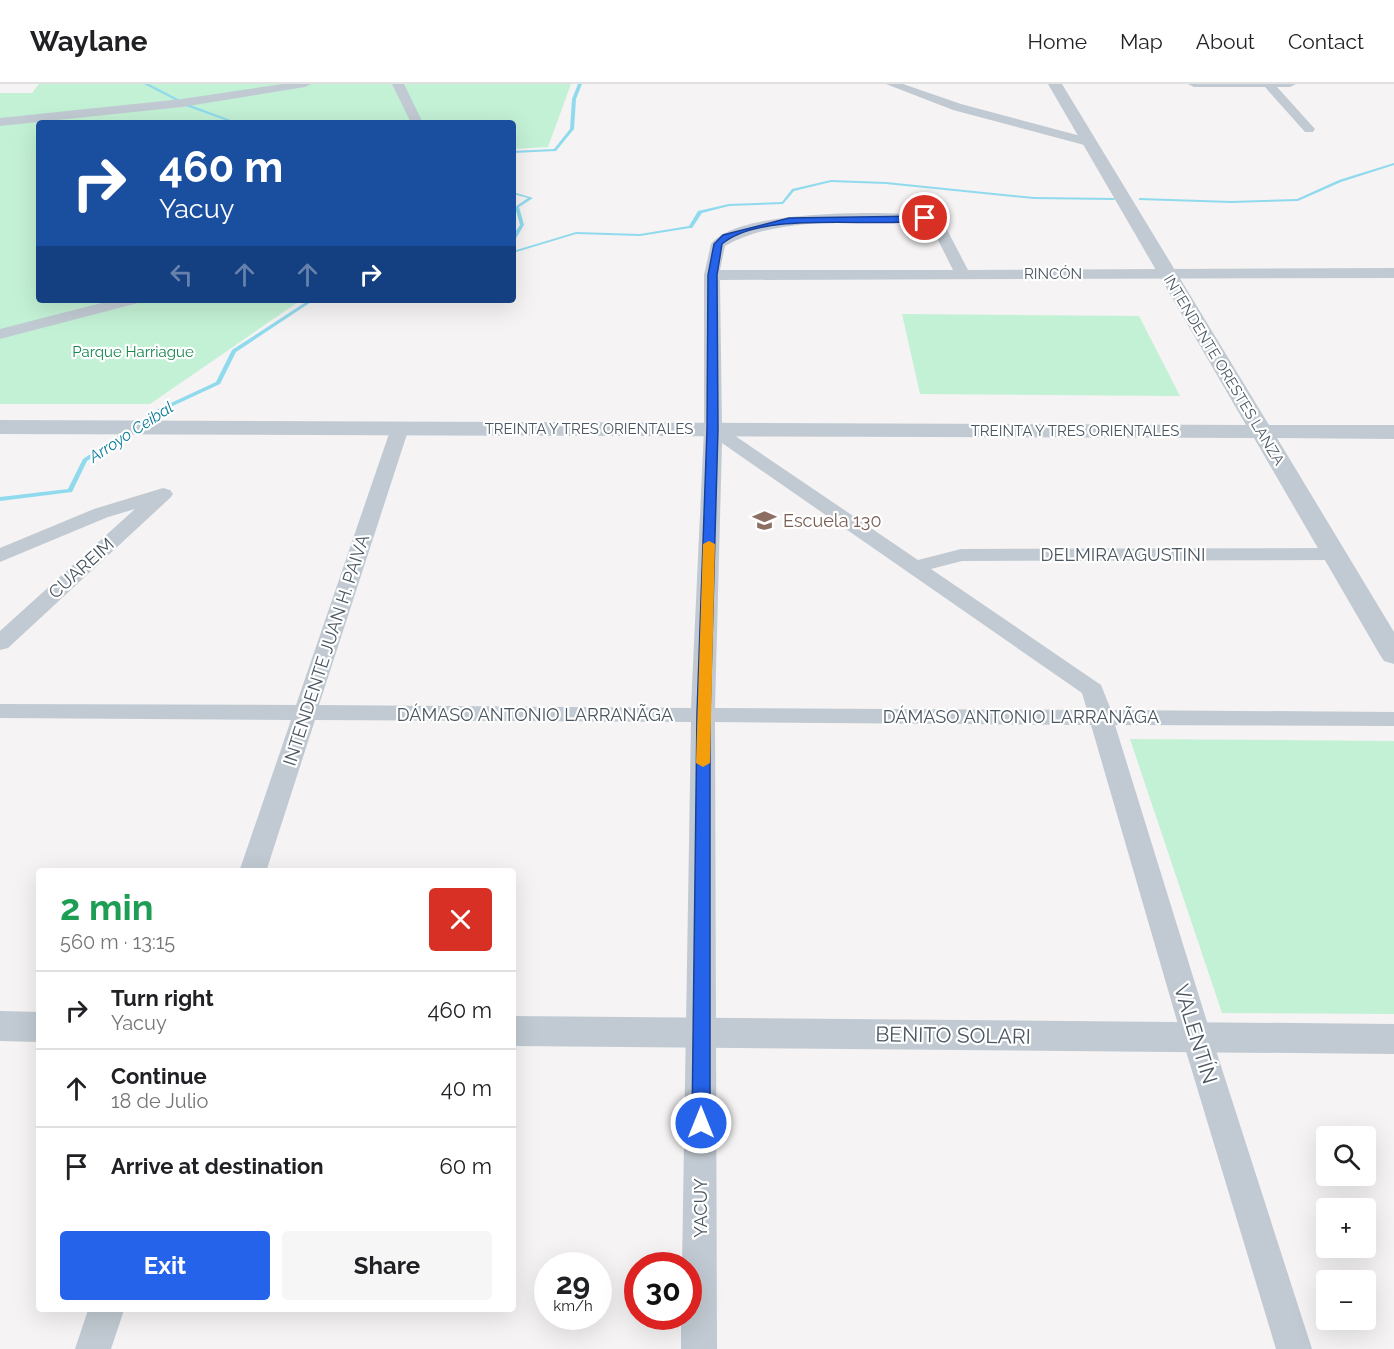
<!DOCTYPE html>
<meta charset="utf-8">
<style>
body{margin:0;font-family:Raleway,sans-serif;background:#f6f6f6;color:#202124;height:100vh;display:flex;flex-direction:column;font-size:22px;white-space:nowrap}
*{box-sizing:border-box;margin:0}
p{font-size:20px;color:#757577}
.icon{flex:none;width:33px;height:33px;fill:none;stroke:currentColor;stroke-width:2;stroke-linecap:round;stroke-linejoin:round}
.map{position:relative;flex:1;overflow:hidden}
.drawer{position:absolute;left:36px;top:784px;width:480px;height:444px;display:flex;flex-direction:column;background:#fff;border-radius:6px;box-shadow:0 6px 24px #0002}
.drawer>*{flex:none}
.hud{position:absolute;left:36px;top:36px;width:480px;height:183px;border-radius:6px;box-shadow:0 6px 24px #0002;background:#1a4fa0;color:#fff;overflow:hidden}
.fabs{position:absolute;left:1316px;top:1042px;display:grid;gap:12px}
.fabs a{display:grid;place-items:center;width:60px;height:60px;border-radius:6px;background:#fff;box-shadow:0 6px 24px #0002;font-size:30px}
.speed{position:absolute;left:534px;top:1168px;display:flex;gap:12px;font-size:30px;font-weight:700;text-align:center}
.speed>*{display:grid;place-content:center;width:78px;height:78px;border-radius:50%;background:#fff;box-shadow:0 6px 24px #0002;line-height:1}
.speed small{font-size:15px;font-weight:400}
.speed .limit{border:9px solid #d22;background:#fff;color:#111}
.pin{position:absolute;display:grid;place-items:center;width:51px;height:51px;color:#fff;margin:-26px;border:3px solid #fff;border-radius:50%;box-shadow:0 2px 6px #0007}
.me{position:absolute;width:66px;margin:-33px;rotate:0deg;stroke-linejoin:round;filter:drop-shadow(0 0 4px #0008)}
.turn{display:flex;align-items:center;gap:21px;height:126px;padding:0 24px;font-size:27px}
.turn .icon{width:78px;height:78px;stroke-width:2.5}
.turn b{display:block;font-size:42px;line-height:51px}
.lanes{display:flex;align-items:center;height:57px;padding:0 24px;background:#0003;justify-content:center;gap:30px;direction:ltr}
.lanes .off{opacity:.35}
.round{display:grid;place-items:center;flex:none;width:63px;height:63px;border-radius:6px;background:#f6f6f6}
.head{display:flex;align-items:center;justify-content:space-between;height:102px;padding:0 24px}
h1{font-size:36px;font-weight:700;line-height:45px;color:#1e9e55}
.primary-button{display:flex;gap:12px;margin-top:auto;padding:12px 24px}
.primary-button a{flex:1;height:69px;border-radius:6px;background:#2563eb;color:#fff;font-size:24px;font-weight:700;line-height:69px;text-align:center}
.primary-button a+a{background:#f6f6f6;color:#202124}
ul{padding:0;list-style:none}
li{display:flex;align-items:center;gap:18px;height:78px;padding:0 24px;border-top:2px solid #e0e0e0}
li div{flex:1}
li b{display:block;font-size:22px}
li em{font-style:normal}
header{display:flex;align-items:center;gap:36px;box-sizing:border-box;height:84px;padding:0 30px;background:#fff;border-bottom:2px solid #e0e0e0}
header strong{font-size:28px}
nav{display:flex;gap:33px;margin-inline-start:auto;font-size:21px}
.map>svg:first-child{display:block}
.green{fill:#c3f1d5}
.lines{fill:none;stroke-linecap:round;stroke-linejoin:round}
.stream{fill:#90daee;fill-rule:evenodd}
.minor{fill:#c1cad2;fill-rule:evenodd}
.tertiary{fill:#c1cad2;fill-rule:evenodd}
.route{fill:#2563eb;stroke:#184099;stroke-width:1.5}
.slow{fill:#f59e0b}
.labels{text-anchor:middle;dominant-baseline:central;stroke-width:4.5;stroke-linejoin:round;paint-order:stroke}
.far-street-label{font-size:15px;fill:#4a5661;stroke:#fff}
.far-park-label{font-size:15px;fill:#17864f;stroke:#fff}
.far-water-label{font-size:16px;font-style:italic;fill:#0c7c9b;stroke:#fff}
.education-label{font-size:18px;fill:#785e54;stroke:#fff;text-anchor:start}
.street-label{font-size:18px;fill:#4a5661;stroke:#fff}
.near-street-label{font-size:21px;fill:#4a5661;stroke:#fff}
</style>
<header>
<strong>Waylane</strong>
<nav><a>Home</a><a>Map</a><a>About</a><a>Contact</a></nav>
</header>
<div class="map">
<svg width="1394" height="1265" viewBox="0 0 1394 1265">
<rect width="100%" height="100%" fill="#f5f3f3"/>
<path class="green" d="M39 0H571L548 63 513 65V39H39V216H301L150 320H0V9H32Z
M902 230 1139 232 1180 312 920 310Z
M1130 655 1394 657V930L1222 929Z"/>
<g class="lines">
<path class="stream" d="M144 0H149L182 17 179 18Z
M578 0H582L576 15 574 45 556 67 513 69V67L554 65 570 45 572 15Z
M183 19H185L239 39H233L183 21Z
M1394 79V81L1341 98 1298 117 1231 119 1140 116 1138 115 1140 114 1231 117 1297 115 1339 96Z
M831 96 886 98 1034 113 1114 114 1116 115 1114 116 1034 115 886 100 831 98 794 107 783 120 729 122 702 129 692 144H690L640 152 576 150 513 169V167L576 148 640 150 689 142 698 127 729 120 782 118 792 105Z
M513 108 533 114 519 123 524 141 515 156H513V151L520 141 515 123 528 114 513 110Z
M309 216H314L236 268 220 300 162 327 87 377 72 408 0 417V413L68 405 83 375 158 325 216 298 232 266Z"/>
<path class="minor" d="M283 0H311L305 3 182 23 0 42V34L182 15Z
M392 0H404L423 39H411Z
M886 0H903L961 20 1092 55 1094 58 1088 62 953 26Z
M1188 0H1296L1290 3H1277L1315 45 1313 48H1305L1265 3H1194Z
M878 129 925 130 942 136 968 186 1394 184V194L720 196 722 343 918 476 961 465 1333 464 1340 466 1343 470 1340 474 1333 476 962 477 931 485 1101 601 1111 626 1394 628V642L1115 641 1212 954 1312 1265H1276L1182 954 1091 641 715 638 717 1265H681V1233H688V1182H682L691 638 315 636 266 788H239L291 636 0 634V620L296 621 391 344 394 340H406L409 344 319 621 691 624 704 345V191L711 160C735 130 840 129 878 129ZM848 137 923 138 931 142 953 186H720L725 162C762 141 806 140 848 137ZM722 359 1082 609 1087 626 715 624Z
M113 216H140L138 219 0 255V245Z
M163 404 170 406 173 410 170 414 8 564 0 566V547L135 425 108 433 0 478V464L94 425Z
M88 1226H124L111 1265H75Z"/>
<path class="tertiary" d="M1048 0H1062L1269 341H1394V355L1277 354 1394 548V580L1384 577 1380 571 1254 354 0 350V336L1246 341Z
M0 927 39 928V958L0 957Z
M513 932 1394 940V970L513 962Z"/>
</g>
<path class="route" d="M925 132 928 133V136C874 145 764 125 722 160L717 191 718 345 710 630V1039L707 1045 701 1047 694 1045 692 1039 697 630 707 345 708 191 714 160 723 151 789 134Z"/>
<path class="slow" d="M709 457 715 460 710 679 703 683 696 679 703 460Z"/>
<defs>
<symbol id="school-bare" viewBox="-9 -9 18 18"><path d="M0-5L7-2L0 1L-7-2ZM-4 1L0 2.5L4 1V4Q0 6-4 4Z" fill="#8d6e63" stroke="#fff" stroke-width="2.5" paint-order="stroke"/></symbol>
</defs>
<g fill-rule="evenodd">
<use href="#school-bare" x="748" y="420" width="33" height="33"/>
</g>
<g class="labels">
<g class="far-street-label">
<text x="1053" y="190">RINCÓN</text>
<text transform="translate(1224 286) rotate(59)">INTENDENTE ORESTES LANZA</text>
<text x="589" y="345">TREINTA Y TRES ORIENTALES</text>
<text x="1075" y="347">TREINTA Y TRES ORIENTALES</text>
</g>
<g class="far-park-label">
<text x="133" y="268">Parque Harriague</text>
</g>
<g class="far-water-label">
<text transform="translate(131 348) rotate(-33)">Arroyo Ceibal</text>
</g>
<g class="education-label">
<text x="783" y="436">Escuela 130</text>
</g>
<g class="street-label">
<text x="1123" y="470">DELMIRA AGUSTINI</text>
<text transform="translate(81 484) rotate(-42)">CUAREIM</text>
<text transform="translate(326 566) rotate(-72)">INTENDENTE JUAN H. PAIVA</text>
<text x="535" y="630">DÁMASO ANTONIO LARRANÃGA</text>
<text x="1021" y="632">DÁMASO ANTONIO LARRANÃGA</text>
<text transform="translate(700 1124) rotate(-90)">YACUY</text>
</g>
<g class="near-street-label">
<text transform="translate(1196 950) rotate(73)">VALENTÍN</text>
<text transform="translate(953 951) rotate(1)">BENITO SOLARI</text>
</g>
</g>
</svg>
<div class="fabs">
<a><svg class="icon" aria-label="search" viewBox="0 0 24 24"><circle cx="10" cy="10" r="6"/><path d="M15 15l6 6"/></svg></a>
<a>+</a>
<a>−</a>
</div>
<div class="speed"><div>29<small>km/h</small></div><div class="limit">30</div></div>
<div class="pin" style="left:925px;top:134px;background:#d93025"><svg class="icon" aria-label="arrive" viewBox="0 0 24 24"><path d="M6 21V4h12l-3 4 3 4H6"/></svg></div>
<svg class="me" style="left:701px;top:1039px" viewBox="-20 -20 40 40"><circle r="17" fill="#2563eb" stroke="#fff" stroke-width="3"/><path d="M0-11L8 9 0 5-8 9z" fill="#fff"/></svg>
<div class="hud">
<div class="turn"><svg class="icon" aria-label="right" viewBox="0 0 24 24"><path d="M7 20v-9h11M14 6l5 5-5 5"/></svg><div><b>460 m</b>Yacuy</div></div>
<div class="lanes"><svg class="icon off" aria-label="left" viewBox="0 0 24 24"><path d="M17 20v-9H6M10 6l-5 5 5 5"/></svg><svg class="icon off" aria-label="ahead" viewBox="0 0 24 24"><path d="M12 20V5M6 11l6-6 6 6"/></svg><svg class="icon off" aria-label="ahead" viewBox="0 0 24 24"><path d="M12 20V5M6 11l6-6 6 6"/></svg><svg class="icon" aria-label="right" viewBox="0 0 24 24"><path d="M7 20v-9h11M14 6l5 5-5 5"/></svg></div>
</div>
<section class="drawer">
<div class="head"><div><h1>2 min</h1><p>560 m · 13:15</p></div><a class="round" style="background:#d93025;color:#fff"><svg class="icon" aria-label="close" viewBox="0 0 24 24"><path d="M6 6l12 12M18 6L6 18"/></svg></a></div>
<ul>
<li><svg class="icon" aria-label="right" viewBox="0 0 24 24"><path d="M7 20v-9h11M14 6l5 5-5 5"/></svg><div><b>Turn right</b><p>Yacuy</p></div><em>460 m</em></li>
<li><svg class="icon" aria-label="ahead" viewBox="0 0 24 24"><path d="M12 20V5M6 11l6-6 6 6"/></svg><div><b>Continue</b><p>18 de Julio</p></div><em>40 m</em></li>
<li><svg class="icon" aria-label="arrive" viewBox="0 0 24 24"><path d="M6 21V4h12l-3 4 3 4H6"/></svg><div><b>Arrive at destination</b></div><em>60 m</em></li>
</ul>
<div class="primary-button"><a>Exit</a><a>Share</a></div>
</section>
</div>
